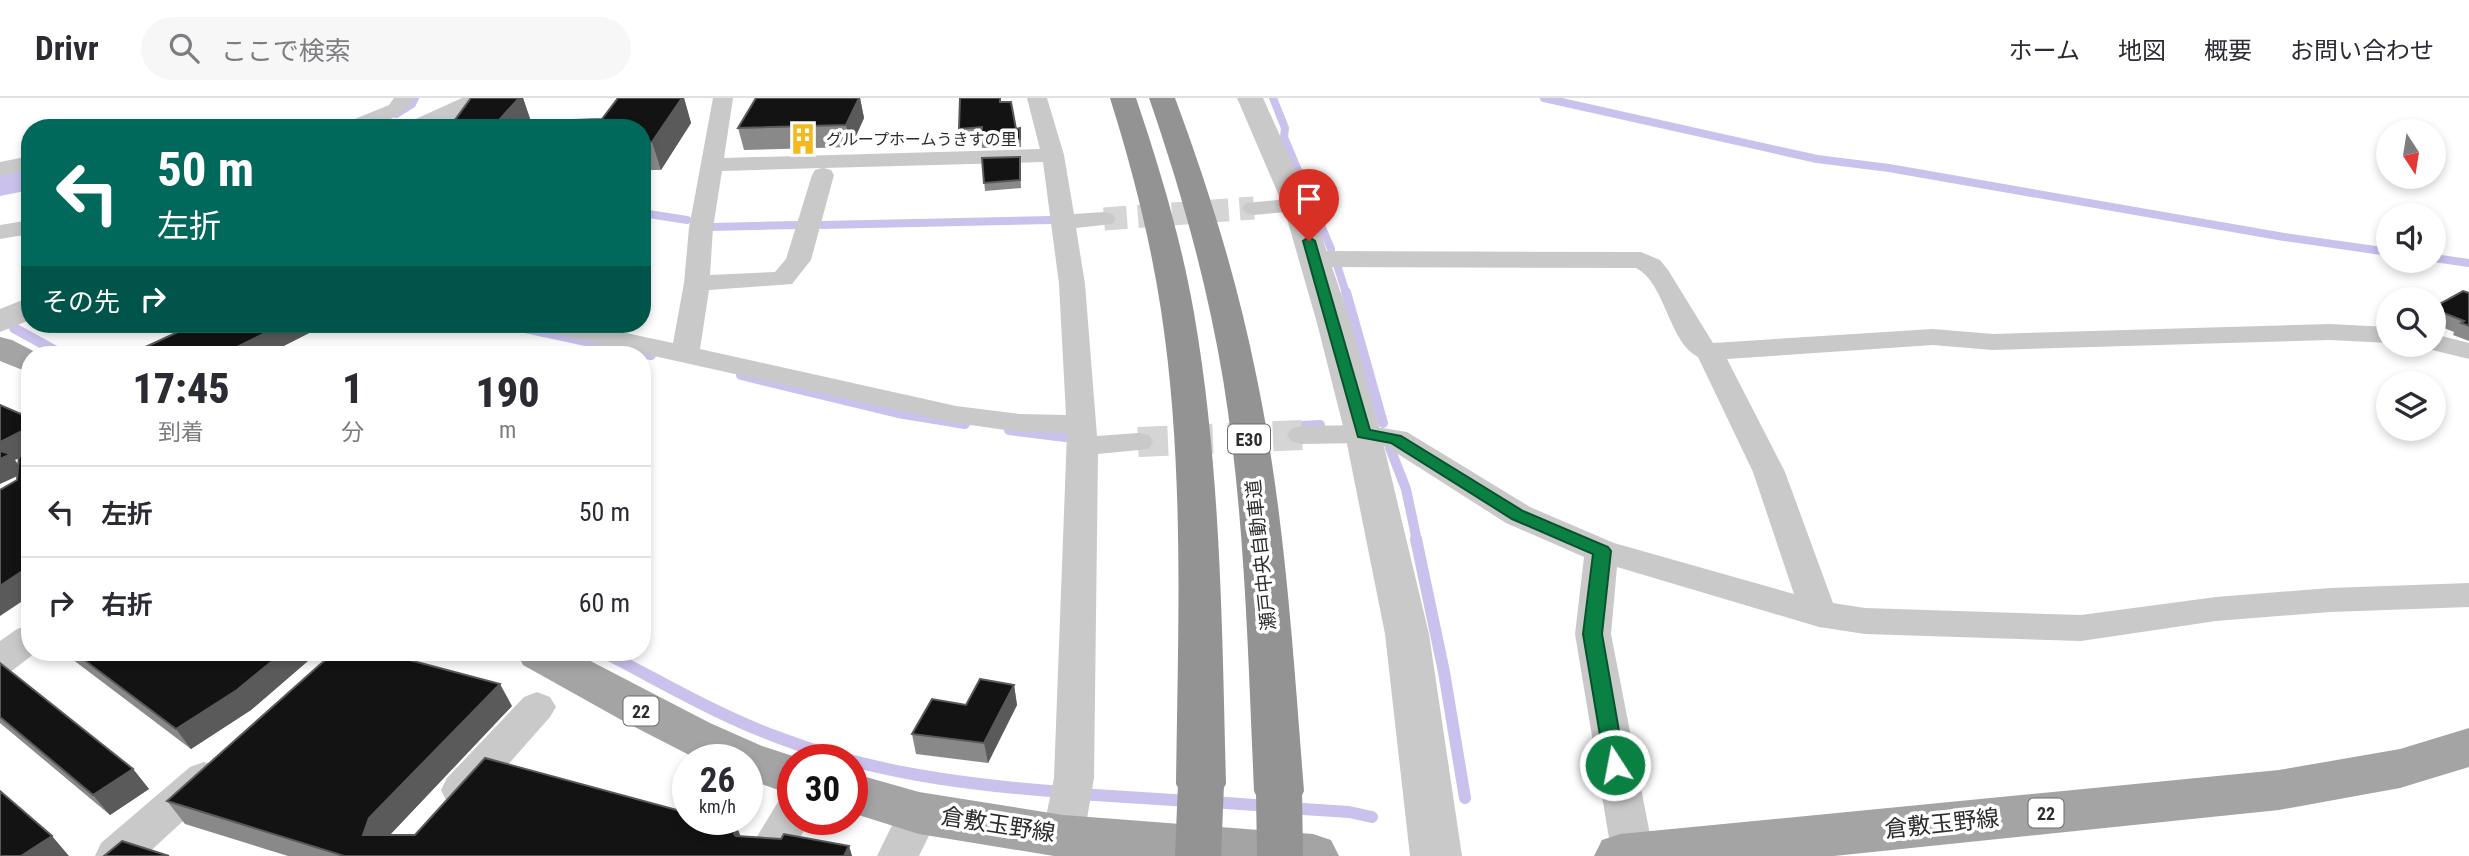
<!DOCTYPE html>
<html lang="ja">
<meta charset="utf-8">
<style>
body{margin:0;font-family:"Roboto Condensed","Noto Sans JP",sans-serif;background:#f7f7f7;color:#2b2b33;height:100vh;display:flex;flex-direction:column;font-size:26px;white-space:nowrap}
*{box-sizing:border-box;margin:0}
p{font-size:23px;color:#7c7c81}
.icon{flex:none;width:38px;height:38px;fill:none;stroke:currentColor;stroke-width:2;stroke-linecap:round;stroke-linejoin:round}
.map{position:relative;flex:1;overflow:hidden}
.side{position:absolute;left:21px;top:248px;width:630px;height:315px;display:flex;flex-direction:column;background:#fff;border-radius:28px;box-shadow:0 4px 10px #0003}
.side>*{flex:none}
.top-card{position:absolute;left:21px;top:21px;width:630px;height:214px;border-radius:28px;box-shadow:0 4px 10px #0003;background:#00695c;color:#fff;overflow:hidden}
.needle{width:46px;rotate:168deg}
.buttons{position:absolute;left:2376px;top:21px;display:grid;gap:14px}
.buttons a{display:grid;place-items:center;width:70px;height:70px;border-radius:50%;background:#fff;box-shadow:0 4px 10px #0003;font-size:35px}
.speed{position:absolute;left:672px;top:646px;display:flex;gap:14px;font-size:35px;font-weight:700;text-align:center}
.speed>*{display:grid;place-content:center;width:91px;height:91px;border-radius:50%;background:#fff;box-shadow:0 4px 10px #0003;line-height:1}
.speed small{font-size:18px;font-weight:400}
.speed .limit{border:10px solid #d22;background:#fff;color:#111}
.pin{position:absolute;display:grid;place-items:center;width:60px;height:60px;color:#fff;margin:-72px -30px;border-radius:50% 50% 50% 0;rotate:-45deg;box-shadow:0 0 7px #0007}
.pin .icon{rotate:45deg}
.me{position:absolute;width:77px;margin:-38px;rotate:349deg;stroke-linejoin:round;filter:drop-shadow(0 0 5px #0008)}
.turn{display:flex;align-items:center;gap:24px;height:147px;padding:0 21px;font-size:32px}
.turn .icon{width:91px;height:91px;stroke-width:2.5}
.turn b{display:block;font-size:49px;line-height:60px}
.then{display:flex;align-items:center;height:66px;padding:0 21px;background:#0003;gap:14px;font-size:26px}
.eta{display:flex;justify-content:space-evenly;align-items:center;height:119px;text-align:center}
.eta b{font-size:42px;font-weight:800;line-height:49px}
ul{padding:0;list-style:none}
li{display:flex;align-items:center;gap:21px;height:91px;padding:0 21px;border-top:2px solid #e1e1e2}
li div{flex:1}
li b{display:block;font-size:26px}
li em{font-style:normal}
header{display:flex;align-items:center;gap:42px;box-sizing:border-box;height:98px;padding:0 35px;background:#fff;border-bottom:2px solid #e1e1e2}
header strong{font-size:33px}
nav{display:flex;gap:38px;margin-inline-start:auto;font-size:24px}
.search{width:490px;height:63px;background:#f7f7f7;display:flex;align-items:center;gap:18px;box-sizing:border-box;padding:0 24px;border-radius:38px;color:#7c7c81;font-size:26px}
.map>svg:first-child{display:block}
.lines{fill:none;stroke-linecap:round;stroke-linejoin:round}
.stream-far2{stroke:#cac1ed;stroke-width:8}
.stream-far1{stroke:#cac1ed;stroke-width:10}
.stream{stroke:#cac1ed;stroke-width:12}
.river{fill:#cac1ed;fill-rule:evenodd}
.minor-tunnel-far1{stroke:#d5d5d5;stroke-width:23;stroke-dasharray:23 11;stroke-linecap:butt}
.minor-tunnel{stroke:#d5d5d5;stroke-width:30;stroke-dasharray:30 15;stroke-linecap:butt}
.minor{fill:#c9c9c9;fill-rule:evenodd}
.tertiary{fill:#c9c9c9;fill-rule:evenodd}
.primary{fill:#a4a4a4;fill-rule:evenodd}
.motorway{fill:#939393;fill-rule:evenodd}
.motorway-bridge{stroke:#939393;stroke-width:46}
.wall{fill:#898989}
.shaded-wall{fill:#5a5a5a}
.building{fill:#131313;stroke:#5a5a5a;stroke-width:2}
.route{fill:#0b8043;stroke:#07532c;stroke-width:2}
.labels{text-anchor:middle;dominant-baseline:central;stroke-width:7;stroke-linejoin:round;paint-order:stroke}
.far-poi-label{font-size:16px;fill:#2c2c2c;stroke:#fff;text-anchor:start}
.shield{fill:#fff;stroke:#6b6b6b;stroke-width:2}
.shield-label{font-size:18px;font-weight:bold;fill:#2c2c2c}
.street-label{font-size:19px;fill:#2c2c2c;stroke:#fff}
.near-street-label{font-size:23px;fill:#2c2c2c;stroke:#fff}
</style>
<header>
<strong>Drivr</strong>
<div class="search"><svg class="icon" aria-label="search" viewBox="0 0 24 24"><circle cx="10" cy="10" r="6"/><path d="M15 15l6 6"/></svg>ここで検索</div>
<nav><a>ホーム</a><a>地図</a><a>概要</a><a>お問い合わせ</a></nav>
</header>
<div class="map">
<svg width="2469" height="758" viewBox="0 0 2469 758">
<rect width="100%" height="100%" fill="#fff"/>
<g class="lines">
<path class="stream-far2" d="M1273 0 1285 30 1284 39 1331 151
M1544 0 1817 61 1889 70 2284 139 2389 154
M396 16 412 6 415 0
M642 115 687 122
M822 127 1051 122
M710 129 798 127
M2434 160 2469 165
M1337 167 1346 195"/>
<path class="stream-far1" d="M1346 194 1383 325
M506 226 651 257
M14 230 63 257
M741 277 898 315 965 326
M1302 328 1320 327
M1009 332 1065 339
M1390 350 1406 391 1417 443"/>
<path class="stream" d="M1416 441 1444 574 1465 700
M605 555C662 584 717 617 777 639 868 674 966 687 1063 694
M1079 696 1189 703
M1212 704 1269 708
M1288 710 1349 714 1372 719"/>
<path class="river" d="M30 66V92L0 98V72Z"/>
<path class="minor-tunnel-far1" d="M1104 121 1254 110"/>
<path class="minor-tunnel" d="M1138 344 1302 337"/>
<path class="minor" d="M394 0H415C397 25 372 30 342 30L345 25 389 7Z
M713 0H733L724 60 1040 51 1027 0H1047L1064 57 1074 116 1104 114 1112 116 1116 121 1112 126 1076 130 1085 186 1097 338 1138 335 1149 337 1153 344 1149 351 1098 356 1094 680 1084 738 1078 750 1063 756 1048 750 1042 738 1054 680 1067 335 1019 334 956 325 546 234 536 232 532 226H584L673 245 684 185 689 130ZM1043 64 1059 186 1066 317 1019 316 956 308 700 251 709 192 792 186 811 162 834 77 831 72 824 70ZM822 70 815 72 812 77 786 161 775 174 710 177 713 130 722 73Z
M30 58V72L0 78V64Z
M1297 100 1305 102 1309 107 1305 112 1254 117 1246 115 1242 110 1246 105Z
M30 122V136L0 141V127Z
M1315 153 1641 154 1660 162 1668 172 1713 245 1933 231 1993 236 2330 226 2389 229V245L2330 242 1993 252 1933 247 1727 261 1785 374 1833 505 1865 510 2081 517 2216 499 2330 490 2469 485V509L2330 514 2216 523 2081 543 1865 536 1819 529 1617 469 1611 536 1654 757 1612 758 1575 536 1584 459 1506 425 1387 349 1363 345 1302 346 1291 343 1287 337 1291 331 1302 328 1363 327 1407 334 1530 409 1614 445 1794 496 1753 374 1698 259C1669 245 1665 184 1636 170L1315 169 1306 166 1302 161 1306 156Z
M2434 236 2469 245V261L2424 250 2422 247H2434Z
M30 527V555H35L13 572 0 576V543L17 531Z
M537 594 550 599 556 609 550 619 475 704 461 708 447 704 441 692 447 680 524 599Z
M204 664 218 669 224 680 218 691 145 758H95L101 745 190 669Z
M919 698 934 703 940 715 919 758H877L904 703Z
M793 699V721H811L789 758H745L778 704Z"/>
<path class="tertiary" d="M462 0H496L492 5 440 30H405L409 24Z
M1237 0H1263L1311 107 1351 225 1381 336 1429 536 1462 758H1410L1385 536 1345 336 1317 225 1283 107Z
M30 199V222L0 234V211Z"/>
<path class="primary" d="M0 239 12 242 41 257H30V275L0 263Z
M517 555H575L710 625 762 648 805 662H793V697L747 681V662H699L625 624 523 567Z
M2469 630V669L2400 690 2279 712 1834 758H1594L1602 742 1620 736 2279 672 2400 651Z
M852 675 919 694 1063 717 1313 736 1331 742 1339 758H1054L919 736 852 715Z"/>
<path class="motorway" d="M1110 0H1136C1160 71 1181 141 1194 215 1221 370 1222 529 1226 686L1218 700 1201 706 1184 700 1176 686C1178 529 1185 369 1161 212 1150 140 1132 70 1110 0Z
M1149 0H1175C1209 91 1238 185 1257 281 1285 416 1293 555 1304 693L1297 707 1279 713 1261 707 1254 693C1248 556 1245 417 1223 281 1207 185 1181 92 1149 0Z"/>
<path class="motorway-bridge" d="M1279 693 1280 758
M1198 758 1201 686"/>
</g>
<path class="wall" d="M471 0H523L531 23 602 21 618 0H684L691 25 661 72H642V30H449Z
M756 0H860L864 20 851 49 744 52 738 30Z
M1000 4 1021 39V49L982 50 981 37 960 39 959 31Z
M1020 59 1021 90 985 93 982 60Z
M2469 195V243L2453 237 2454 234 2434 226V209Z
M195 226H310L313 233 266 257H142L139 252Z
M64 555H315L316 556 251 612 191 651Z
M0 565 133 671 149 691 110 717 0 625Z
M1014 587 1017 607 988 665 916 656 912 636 966 607Z
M512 608 390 737 741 738 849 748 852 758H288L185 726 167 703Z"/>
<path class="shaded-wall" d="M519 0H523L531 24 526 30H492Z
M682 0H684L691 25 661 72 652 44Z
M859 0H860L864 20 851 49 846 27Z
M283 226H310L313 233 266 257H221Z
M30 329V355L15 362 24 375 0 386V344Z
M30 468V498L0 518V488Z
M282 555H315L316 556 251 612 191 651 176 631Z
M500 586 512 608 384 743 363 737 369 720Z
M1014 587 1017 607 988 665 984 645Z
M133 671 149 691 110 717 93 697Z
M737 729 746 752 734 736Z
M52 738 69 758H21Z
M849 748 852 758H844Z"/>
<path class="building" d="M471 0H519L492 30H449Z
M618 0H682L652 44H642V30H517V24L602 21Z
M756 0H859L846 27 738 30Z
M960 0H1000V4H1011L1016 31 1020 30V41L981 42 982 29 959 31Z
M1020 59V82L984 85 982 60Z
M2463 193 2469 195V228L2461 225 2464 223 2434 211V209Z
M195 226H283L221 257H151L139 252Z
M0 307 30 320V329L0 344Z
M0 353 11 356 0 361Z
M19 358 30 360V468L0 488V392L17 382Z
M75 555H282L237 592 176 631Z
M333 555H383L500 586 369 720 363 737H415L485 660 688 715V721H709L737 729 734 736 736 738 781 741 784 736 849 748 844 758H344L167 703Z
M0 565 133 671 93 697 0 619Z
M980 581 1014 587 984 645 912 636 932 601 966 607Z
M0 693 52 738 21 758H0Z
M122 743 169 758H104Z"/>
<path class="route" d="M1309 139 1315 143 1370 332 1401 338 1523 413 1608 449 1611 453 1602 536 1625 667 1622 673 1615 675 1608 673 1605 667 1583 536 1593 456 1512 421 1391 345 1358 339 1303 143Z"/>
<defs>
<symbol id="building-bare" viewBox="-9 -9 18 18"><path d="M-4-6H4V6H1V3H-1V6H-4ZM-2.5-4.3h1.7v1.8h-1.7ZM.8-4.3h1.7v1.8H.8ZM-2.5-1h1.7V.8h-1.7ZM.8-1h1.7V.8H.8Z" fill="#f3b91d" stroke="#fff" stroke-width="2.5" paint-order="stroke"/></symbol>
</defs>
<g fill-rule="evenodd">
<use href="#building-bare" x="781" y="19" width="44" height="44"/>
</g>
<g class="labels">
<g class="far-poi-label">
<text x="826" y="41">グループホームうきすの里</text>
</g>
<g class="shield">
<rect x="1228" y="326.5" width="42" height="29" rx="5"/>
<rect x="623.5" y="598.5" width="35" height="29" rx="5"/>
<rect x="2028.5" y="700.5" width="35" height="29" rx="5"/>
</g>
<g class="shield-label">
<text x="1249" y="341">E30</text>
<text x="641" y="613">22</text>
<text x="2046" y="715">22</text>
</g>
<g class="street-label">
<text transform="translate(1261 457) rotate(-96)">瀬戸中央自動車道</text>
</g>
<g class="near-street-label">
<text transform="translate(1942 726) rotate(-6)">倉敷玉野線</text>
<text transform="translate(998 727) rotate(9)">倉敷玉野線</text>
</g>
</g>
</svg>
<div class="buttons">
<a><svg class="needle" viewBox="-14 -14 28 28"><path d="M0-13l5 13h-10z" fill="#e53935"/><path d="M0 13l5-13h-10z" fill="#7c7c81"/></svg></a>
<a><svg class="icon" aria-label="sound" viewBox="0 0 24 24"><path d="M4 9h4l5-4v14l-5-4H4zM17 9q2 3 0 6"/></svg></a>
<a><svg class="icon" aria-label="search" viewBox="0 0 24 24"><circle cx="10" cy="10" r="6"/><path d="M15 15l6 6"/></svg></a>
<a><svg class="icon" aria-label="layers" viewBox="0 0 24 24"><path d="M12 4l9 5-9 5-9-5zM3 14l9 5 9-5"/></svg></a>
</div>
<div class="speed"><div>26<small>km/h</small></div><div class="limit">30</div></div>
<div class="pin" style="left:1309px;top:143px;background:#d93025"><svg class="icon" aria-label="arrive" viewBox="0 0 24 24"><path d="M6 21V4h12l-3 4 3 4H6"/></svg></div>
<svg class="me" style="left:1615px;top:667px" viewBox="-20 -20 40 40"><circle r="17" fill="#0b8043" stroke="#fff" stroke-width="3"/><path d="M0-11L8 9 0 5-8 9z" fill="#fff"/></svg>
<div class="top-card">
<div class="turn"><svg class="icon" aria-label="left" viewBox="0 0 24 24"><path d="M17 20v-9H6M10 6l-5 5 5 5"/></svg><div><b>50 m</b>左折</div></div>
<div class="then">その先<svg class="icon" aria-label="right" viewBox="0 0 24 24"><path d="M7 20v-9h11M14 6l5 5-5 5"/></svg></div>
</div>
<section class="side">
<div class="eta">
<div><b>17:45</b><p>到着</p></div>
<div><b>1</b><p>分</p></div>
<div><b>190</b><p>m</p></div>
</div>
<ul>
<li><svg class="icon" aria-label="left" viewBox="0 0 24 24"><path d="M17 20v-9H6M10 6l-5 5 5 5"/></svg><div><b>左折</b></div><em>50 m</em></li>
<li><svg class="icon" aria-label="right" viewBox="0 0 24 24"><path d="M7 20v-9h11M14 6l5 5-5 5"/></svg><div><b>右折</b></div><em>60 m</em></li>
</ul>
</section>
</div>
